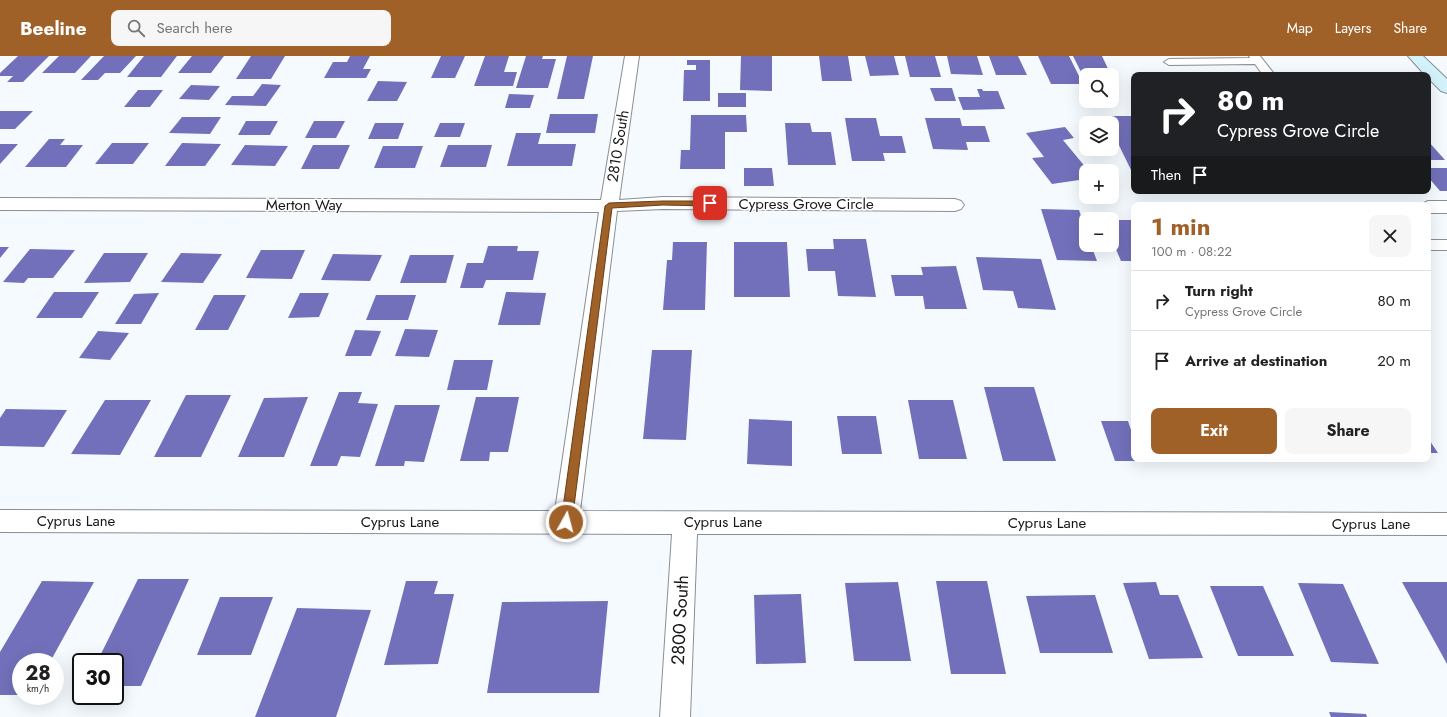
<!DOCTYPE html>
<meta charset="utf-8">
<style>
body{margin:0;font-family:Jost,sans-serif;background:#f6f6f6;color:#222;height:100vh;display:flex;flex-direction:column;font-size:15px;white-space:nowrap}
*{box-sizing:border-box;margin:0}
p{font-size:13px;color:#767676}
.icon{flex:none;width:22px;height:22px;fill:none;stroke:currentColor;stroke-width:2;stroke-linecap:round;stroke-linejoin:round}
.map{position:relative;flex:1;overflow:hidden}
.sheet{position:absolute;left:1131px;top:146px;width:300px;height:260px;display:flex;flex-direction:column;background:#fff;border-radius:8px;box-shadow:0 4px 16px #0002}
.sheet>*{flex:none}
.hud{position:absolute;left:1131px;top:16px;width:300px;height:122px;border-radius:8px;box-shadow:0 4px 16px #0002;background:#202124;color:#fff;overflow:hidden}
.buttons{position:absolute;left:1079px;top:12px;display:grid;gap:8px}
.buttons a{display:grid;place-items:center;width:40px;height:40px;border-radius:8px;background:#fff;box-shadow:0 4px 16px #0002;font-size:20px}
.speed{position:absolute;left:12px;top:597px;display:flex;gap:8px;font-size:20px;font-weight:700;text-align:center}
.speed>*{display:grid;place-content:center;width:52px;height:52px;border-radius:50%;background:#fff;box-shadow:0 4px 16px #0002;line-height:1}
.speed small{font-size:10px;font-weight:400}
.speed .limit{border:2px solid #111;border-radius:6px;background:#fff;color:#111}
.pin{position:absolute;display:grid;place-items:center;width:34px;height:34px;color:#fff;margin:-17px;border-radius:8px;box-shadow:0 2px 6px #0006}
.me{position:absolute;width:44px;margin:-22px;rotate:7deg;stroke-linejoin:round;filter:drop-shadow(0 0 3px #0008)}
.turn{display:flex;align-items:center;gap:14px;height:84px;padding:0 20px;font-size:18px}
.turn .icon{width:52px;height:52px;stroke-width:2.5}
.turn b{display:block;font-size:28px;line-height:34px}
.then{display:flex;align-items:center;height:38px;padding:0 20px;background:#0003;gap:8px;font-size:15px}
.round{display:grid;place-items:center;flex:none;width:42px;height:42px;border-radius:8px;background:#f6f6f6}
.summary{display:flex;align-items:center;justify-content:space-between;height:68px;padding:0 20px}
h1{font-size:24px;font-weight:700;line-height:30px;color:#a06128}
.action{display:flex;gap:8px;margin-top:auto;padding:8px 20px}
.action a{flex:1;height:46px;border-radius:8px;background:#a06128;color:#fff;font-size:16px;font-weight:700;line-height:46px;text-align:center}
.action a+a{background:#f6f6f6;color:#222}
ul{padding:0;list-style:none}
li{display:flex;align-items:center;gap:12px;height:60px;padding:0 20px;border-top:1px solid #e0e0e0}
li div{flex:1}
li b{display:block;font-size:15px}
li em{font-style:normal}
header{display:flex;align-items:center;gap:24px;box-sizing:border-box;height:56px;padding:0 20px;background:#a06128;color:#fff}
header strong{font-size:19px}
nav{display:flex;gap:22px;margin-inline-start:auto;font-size:14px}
.search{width:280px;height:36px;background:#f6f6f6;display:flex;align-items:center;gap:10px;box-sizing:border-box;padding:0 14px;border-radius:8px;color:#767676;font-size:15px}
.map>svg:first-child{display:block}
.building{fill:#7270ba}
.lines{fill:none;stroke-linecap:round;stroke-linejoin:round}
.lane-casing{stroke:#8b8f94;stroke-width:2}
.street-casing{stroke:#8b8f94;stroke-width:2}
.secondary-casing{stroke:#8b8f94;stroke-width:2}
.lane{fill:#fff;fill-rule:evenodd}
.street{fill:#fff;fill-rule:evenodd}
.secondary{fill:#d4f2fa;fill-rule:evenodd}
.route{fill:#a06128;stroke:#683f1a}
.labels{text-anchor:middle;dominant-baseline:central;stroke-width:3;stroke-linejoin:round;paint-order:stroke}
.street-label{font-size:15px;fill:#141618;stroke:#fff}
.near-street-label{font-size:18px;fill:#141618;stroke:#fff}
</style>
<header>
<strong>Beeline</strong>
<div class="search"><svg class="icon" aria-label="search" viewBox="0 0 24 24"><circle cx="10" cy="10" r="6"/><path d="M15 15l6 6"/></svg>Search here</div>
<nav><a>Map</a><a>Layers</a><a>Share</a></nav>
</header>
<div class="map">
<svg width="1447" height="661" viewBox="0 0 1447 661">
<rect width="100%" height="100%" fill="#f5faff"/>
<path class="building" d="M18 0H49L23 26H7L13 20H0V17Z
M59 0H91L75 17H42Z
M104 0H136L120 17H105L98 24H81Z
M144 0H177L161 21H127Z
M192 0H224L211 17H178Z
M251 0H285L271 23H236Z
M350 0H370L363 13H371L366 22H324L333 6H347Z
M441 0H465L455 22H431Z
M485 0H509L504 16H517L513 30H474Z
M526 0H543L542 3H556L548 32H516Z
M567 0H593L584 43H557Z
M741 0H772V35L740 34Z
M819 0H848L852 25H822Z
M865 0H894L899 19 870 20Z
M905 0H935L941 21H910Z
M947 0H977L983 19 951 18Z
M989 0H1018L1027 19H996Z
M1038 0H1069L1083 28H1051Z
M1073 0H1102L1110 17 1081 16Z
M687 4H710V45H683L684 14H696V9H687Z
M378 25 407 26 397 45H367Z
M262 28 281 29 266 50 225 49 232 40H253Z
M191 29 220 30 209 44 179 43Z
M930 32H952L956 45H935Z
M977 33H982L983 35H998L1005 53 963 54 958 41H980Z
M138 34H163L150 51H124Z
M718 37H746V51H718Z
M509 38 534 39 530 52H505Z
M0 55H33L15 73H0Z
M550 58H598L595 77H546Z
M691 59H746L747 76H725V113H680L681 94H690Z
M1105 60H1134V120L1112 75V67H1108Z
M182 61H221L210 78 169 77Z
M845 62H876L880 80H902L906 97H883L885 105H852Z
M925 62H960L962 70H985L990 86H966L968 94 933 93Z
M246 65H278L270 79H238Z
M314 65H345L336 82H305Z
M375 67H404L398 83H368Z
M440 67H465L460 81H434Z
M785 67H810L812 76H831L836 109H788Z
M1065 71 1074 82 1063 84 1087 113 1080 114 1086 123 1052 128 1032 102 1044 101 1026 77Z
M516 77H541L538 88H576L572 110H507Z
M49 83H65L60 89H83L66 111H25Z
M1428 85 1445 104H1428Z
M112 87H149L133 108H95Z
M182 87 221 88 205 110H165Z
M0 88H18L0 108Z
M245 89 288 90 275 110 231 109Z
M313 89H350L339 113H301Z
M448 89H492L486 111H440Z
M383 90H423L415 112H374Z
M744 112H772L774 130H744Z
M1428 112H1447V135H1440L1428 121Z
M1141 135H1207L1209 138H1143Z
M1041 153 1079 154 1086 174V189H1091L1097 205 1057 204Z
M1112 164H1134V205H1121L1112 184Z
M833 183H866L876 241 838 240 835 215H808L806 193H834Z
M673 186H707L705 254H663L667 204H672Z
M734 186H787L790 241H734Z
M488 190H518L517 195H539L533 224H486L483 232H460L467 207H483Z
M0 191H9L0 202Z
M30 193 75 194 53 222H28L24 227 3 226Z
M261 194H305L292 223 246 222Z
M104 197H148L130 226 84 227Z
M181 197 222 198 203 227 161 226Z
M333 198 382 199 370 225 321 224Z
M410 199H454L446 227H400Z
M976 201 1041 203 1056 254 1018 252 1013 235 983 234Z
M956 210 967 253H925L923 240H895L891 219H923L921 211Z
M54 236H99L82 262H36Z
M506 236 546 237 540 269H498Z
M159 237 141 268H115L134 238Z
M300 237H329L319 261 288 262Z
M214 239H246L228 274H195Z
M376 239H416L408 264H366Z
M405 273 438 274 429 301 395 300Z
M355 274 381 275 371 300H345Z
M98 275 129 277 110 304 79 302Z
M652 294H692L686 384 643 383Z
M454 304H493L487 334H447Z
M984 331H1034L1056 405H1003Z
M339 336H362L358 347 378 348 360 401 341 400 337 410H310Z
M186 339H231L201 401H154Z
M308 341 284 401H238L264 342Z
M476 341H519L508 396H490L489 405H460Z
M105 344H151L120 399 71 398Z
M908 344H953L967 403H919Z
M395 349H440L424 406 405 405 404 410H375Z
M6 353 67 354 44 391 0 390V362Z
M837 360H876L882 398H842Z
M749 363 792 365V410L747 408Z
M1101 365H1128L1134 383V403H1142V405H1115Z
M1428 382 1438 397H1428Z
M138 523H189L141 630H115V606H97Z
M42 525 94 526 50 606H21V639H0V596Z
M406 525H438L434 538H454L438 608 384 609Z
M936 525H987L1006 618H951Z
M898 526 911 605H854L845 527Z
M1156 526 1160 539H1178L1203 602 1149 603 1123 527Z
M1402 526H1447V608Z
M1298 527 1343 528 1379 608 1331 606Z
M1210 530H1263L1294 600H1238Z
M801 538 806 607 756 608 754 539Z
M1095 539 1113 597H1040L1026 540Z
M220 541H273L251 599H197Z
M608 545 599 637H487L502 546Z
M297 552 371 554 336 661H255Z
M1329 656 1366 658 1367 661H1331Z"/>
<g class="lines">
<defs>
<path id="lane" d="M1249 0H1260L1275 19H1263L1255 8 1169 9 1164 6 1169 3 1250 2Z
M1428 184H1447V194H1428Z"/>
<path id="street" d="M625 0H639L619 144 663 141 955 143 961 145 964 149 961 153 955 155 663 153 617 155 580 455 1447 457V479L697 478 690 661H660L672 478 0 476V454L555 455 599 156 0 154V142L601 144Z
M1428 145H1447V157H1428V149H1420Z"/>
<path id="secondary" d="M1408 0H1423L1447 23V37L1441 35 1428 22V19H1425Z"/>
</defs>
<use href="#lane" class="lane-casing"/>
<use href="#street" class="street-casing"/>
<use href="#secondary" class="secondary-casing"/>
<use href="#lane" class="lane"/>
<use href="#street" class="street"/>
<use href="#secondary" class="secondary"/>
</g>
<path class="route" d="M663 145H710L713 147 710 150 663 149 612 152 572 466 570 469 566 470 563 469 561 466 605 150 609 147Z"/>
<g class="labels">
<g class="street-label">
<text transform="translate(618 90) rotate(-81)">2810 South</text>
<text x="806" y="148">Cypress Grove Circle</text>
<text x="304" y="149">Merton Way</text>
<text x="76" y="465">Cyprus Lane</text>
<text x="400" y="466">Cyprus Lane</text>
<text x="723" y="466">Cyprus Lane</text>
<text x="1047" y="467">Cyprus Lane</text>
<text x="1371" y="468">Cyprus Lane</text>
</g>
<g class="near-street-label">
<text transform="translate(680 564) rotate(-87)">2800 South</text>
</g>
</g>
</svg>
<div class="buttons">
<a><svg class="icon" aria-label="search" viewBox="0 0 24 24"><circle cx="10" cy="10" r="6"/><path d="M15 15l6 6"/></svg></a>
<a><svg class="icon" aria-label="layers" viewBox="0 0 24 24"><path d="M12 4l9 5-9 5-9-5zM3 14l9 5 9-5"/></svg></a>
<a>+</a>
<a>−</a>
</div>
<div class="speed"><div>28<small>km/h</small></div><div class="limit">30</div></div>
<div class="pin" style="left:710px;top:147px;background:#d93025"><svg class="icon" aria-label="arrive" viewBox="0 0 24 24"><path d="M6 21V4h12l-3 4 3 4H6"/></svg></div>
<svg class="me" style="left:566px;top:466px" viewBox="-20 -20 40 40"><circle r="17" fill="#a06128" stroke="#fff" stroke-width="3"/><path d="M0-11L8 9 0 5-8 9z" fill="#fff"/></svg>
<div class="hud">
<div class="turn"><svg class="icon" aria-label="right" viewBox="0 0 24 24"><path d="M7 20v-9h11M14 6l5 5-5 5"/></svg><div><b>80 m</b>Cypress Grove Circle</div></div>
<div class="then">Then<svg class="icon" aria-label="arrive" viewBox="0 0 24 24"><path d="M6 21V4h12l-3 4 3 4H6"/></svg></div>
</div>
<section class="sheet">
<div class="summary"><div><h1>1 min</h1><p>100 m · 08:22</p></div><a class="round"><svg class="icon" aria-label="close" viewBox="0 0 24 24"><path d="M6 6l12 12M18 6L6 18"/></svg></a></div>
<ul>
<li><svg class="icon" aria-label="right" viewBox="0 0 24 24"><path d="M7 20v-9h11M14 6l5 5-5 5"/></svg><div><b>Turn right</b><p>Cypress Grove Circle</p></div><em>80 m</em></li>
<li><svg class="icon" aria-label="arrive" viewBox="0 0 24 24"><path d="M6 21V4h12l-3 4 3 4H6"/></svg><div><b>Arrive at destination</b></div><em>20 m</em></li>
</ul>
<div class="action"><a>Exit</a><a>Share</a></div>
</section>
</div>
